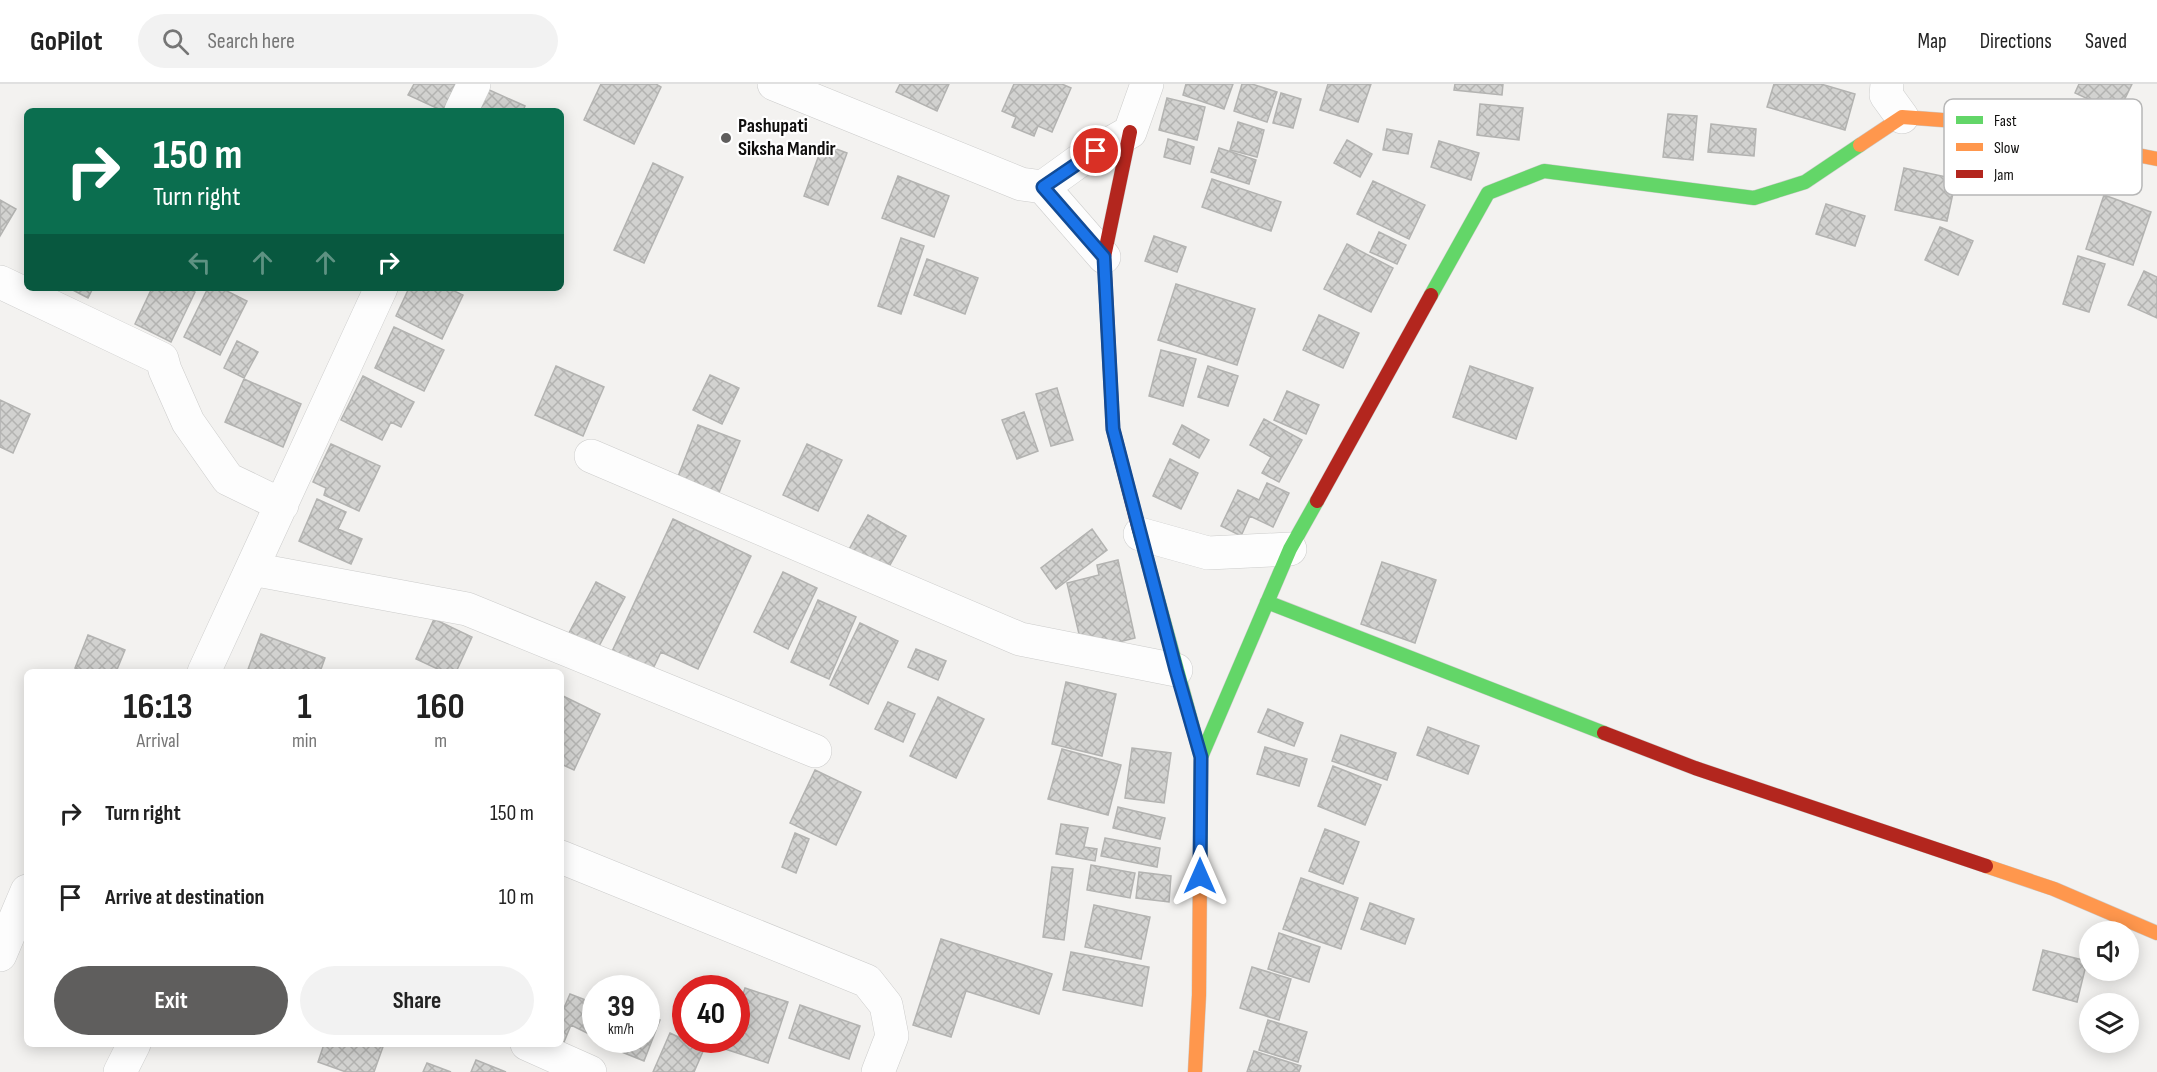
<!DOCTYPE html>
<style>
body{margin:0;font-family:"Sofia Sans Condensed",sans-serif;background:#f2f2f2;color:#222;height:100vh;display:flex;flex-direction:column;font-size:22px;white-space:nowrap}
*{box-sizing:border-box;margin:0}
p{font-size:20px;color:#767676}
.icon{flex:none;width:33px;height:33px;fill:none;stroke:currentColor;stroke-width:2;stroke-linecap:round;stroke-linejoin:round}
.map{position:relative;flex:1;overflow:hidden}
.side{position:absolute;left:24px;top:585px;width:540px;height:378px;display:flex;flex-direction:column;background:#fff;border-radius:9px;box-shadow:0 3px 15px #0003}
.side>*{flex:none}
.top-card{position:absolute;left:24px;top:24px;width:540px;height:183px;border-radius:9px;box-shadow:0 3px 15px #0003;background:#0b6e4f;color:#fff;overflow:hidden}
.controls{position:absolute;left:2079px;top:837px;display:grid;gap:12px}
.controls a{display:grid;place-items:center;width:60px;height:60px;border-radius:50%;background:#fff;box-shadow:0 3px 15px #0003;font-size:30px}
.speed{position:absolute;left:582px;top:891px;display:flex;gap:12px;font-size:30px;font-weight:700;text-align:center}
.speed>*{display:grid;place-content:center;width:78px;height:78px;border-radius:50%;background:#fff;box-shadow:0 3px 15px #0003;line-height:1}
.speed small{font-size:15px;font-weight:400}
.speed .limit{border:9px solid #d22;background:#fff;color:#111}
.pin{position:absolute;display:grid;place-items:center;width:51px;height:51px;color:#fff;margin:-26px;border:3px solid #fff;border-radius:50%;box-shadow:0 2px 6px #0007}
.me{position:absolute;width:66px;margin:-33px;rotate:0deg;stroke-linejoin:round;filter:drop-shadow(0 0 4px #0008)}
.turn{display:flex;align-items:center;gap:21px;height:126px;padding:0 30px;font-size:27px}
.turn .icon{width:78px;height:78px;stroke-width:2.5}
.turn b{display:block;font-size:42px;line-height:51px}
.lanes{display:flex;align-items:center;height:57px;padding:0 30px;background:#0003;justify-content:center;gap:30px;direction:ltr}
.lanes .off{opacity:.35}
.eta{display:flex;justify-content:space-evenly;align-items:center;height:102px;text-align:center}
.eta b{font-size:36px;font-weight:700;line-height:42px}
.action{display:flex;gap:12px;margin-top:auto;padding:12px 30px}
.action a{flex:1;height:69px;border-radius:36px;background:#5f5e5d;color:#fff;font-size:24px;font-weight:700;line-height:69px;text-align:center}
.action a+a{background:#f2f2f2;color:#222}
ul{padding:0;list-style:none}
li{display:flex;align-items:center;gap:18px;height:84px;padding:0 30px}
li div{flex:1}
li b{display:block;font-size:22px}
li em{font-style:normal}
header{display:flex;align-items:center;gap:36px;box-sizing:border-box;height:84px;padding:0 30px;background:#fff;border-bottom:2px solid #e0e0e0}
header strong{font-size:28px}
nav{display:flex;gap:33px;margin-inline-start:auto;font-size:21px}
.search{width:420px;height:54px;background:#f2f2f2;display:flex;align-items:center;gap:15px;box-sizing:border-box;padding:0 21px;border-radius:33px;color:#767676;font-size:22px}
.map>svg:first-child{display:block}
.building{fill:url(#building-cross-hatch);stroke:#b3b3b1;stroke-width:1.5}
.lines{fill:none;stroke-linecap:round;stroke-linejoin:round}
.street-casing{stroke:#cccccb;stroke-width:34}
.fast-casing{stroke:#cccccb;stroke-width:15}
.slow-casing{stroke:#cccccb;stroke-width:15}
.jam-casing{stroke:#cccccb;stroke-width:15}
.street{stroke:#fdfdfd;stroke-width:33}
.fast{stroke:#63d668;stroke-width:14}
.slow{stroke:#ff974d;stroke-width:14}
.jam{stroke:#b3261e;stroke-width:14}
.route-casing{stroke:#114b97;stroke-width:15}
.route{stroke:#1a73e8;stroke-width:10}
.poi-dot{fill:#5f5e5d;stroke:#fff;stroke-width:2}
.labels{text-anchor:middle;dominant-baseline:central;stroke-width:4.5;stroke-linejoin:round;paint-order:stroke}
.poi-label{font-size:20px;font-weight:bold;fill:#100f0e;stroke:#fff;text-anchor:start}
.key{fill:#fff;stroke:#b7b7b7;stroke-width:1.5}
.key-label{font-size:16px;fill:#100f0e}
</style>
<header>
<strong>GoPilot</strong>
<div class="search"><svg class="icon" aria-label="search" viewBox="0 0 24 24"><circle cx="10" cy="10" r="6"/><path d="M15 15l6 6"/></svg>Search here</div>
<nav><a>Map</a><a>Directions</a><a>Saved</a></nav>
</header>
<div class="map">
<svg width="2157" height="988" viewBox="0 0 2157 988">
<defs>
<pattern id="building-cross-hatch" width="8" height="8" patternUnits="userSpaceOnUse" patternTransform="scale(1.5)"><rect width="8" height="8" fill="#d2d2d0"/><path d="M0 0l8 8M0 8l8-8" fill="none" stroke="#b3b3b1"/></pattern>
</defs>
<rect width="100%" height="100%" fill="#f3f2f0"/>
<path class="building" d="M414 0H456L443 27 408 11Z
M601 0H656L661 3 634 60 584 36Z
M900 0H949L937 27 896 8Z
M1014 0H1062L1071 4 1052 48 1038 42 1034 52 1012 43 1016 33 1002 27Z
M1186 0H1233L1224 25 1183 11Z
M1242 0H1252L1277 8 1267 38 1234 27Z
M1328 0H1371L1358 38 1320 26Z
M1455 0H1503L1502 11 1454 6Z
M1774 0H1821L1855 10 1845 46 1767 23Z
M2079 0H2132L2118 29 2075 9Z
M487 5 525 22 523 27H477Z
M1281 9 1301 15 1293 44 1273 39Z
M1167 14 1205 23 1197 56 1159 46Z
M1480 20 1523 24 1519 56 1477 51Z
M1668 30 1697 32 1693 76 1663 73Z
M1238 38 1264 46 1257 73 1230 66Z
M1711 40 1756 45 1754 72 1708 68Z
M1387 45 1412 50 1408 70 1383 66Z
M1168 55 1194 63 1190 80 1164 73Z
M1347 56 1372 70 1360 93 1334 79Z
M1439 57 1479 69 1471 96 1431 83Z
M823 60 847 69 828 121 804 112Z
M1219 64 1256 76 1249 100 1211 88Z
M653 79 683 93 644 179 614 166Z
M1904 84 1956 95 1947 137 1895 126Z
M898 92 949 112 934 153 882 134Z
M1212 95 1281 118 1271 147 1202 123Z
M1373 97 1425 121 1409 155 1357 130Z
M2104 111 2151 128 2133 181 2086 165Z
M0 116 16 125 0 152Z
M1826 120 1865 132 1855 162 1816 150Z
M1940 143 1973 157 1958 191 1925 176Z
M1379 148 1406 161 1397 180 1370 168Z
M1154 152 1186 163 1177 188 1145 177Z
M901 154 924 162 901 230 878 222Z
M1347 160 1393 184 1371 228 1324 205Z
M2078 172 2105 180 2089 228 2063 220Z
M927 175 978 194 965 230 914 211Z
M2144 187 2157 193V234L2128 221Z
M1176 200 1255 225 1237 281 1158 256Z
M69 204H93L88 214Z
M152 204H187L195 208 171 258 135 240Z
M208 204H221L247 217 220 271 184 253Z
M409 204H448L463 211 442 255 396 232Z
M1319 231 1359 249 1343 284 1303 266Z
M394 243 444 266 424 307 375 284Z
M237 257 258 268 244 294 224 284Z
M1161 266 1196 275 1183 322 1149 312Z
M556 282 604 303 583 352 535 331Z
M1208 282 1238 292 1228 322 1198 313Z
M1470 282 1533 304 1516 355 1453 333Z
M710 291 739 304 722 340 693 326Z
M363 292 414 318 401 343 391 338 382 356 341 336Z
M244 295 301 320 283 363 225 338Z
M1057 304 1073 356 1051 362 1036 310Z
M1287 307 1319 321 1306 350 1274 336Z
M0 316 30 330 13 369 0 363Z
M1024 328 1038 367 1017 375 1002 336Z
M1264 335 1302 356 1279 398 1262 389 1271 373 1250 361Z
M698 341 740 357 718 411 677 395Z
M1182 341 1209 356 1199 374 1173 360Z
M331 360 380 382 359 427 324 411 326 404 313 398Z
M807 360 842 376 818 427 783 411Z
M1170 375 1198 389 1181 425 1153 412Z
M1267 399 1289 409 1273 443 1250 432 1241 452 1221 442 1238 406 1259 416Z
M317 415 346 428 338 445 362 455 351 480 299 457Z
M868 431 906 452 885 490 847 469Z
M673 435 751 472 698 585 661 568 649 593 609 574Z
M1092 445 1107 466 1056 505 1041 484Z
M1118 476 1135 554 1083 567 1067 499 1099 491 1097 481Z
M1382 478 1436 496 1415 559 1361 540Z
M783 488 817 504 788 565 754 548Z
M596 498 625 513 598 564 569 549Z
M818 516 856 533 829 595 791 578Z
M434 535 472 553 456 588H444L416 575Z
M860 539 898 557 868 620 830 601Z
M261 550 325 574 320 588H247Z
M88 551 125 566 116 588H85L75 584Z
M916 565 946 577 938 596 908 583Z
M1066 598 1116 610 1102 672 1052 660Z
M561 611 600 630 574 686 561 680Z
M938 613 984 635 956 694 910 672Z
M888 618 915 630 903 658 875 645Z
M1268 625 1303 639 1294 662 1258 648Z
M1428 643 1479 662 1468 690 1417 671Z
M1341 651 1396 669 1387 696 1332 677Z
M1265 663 1307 675 1299 702 1257 690Z
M1132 664 1171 669 1164 719 1125 714Z
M1062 665 1121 681 1108 731 1048 715Z
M1333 682 1381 701 1365 741 1318 722Z
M815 686 861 708 836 761 790 739Z
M1118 723 1165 734 1160 755 1113 744Z
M1061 740 1088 744 1084 763 1097 765 1095 777 1056 770Z
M1325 745 1359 758 1343 800 1309 787Z
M795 749 809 755 796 789 782 783Z
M1105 754 1160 764 1157 783 1101 772Z
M1091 781 1135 789 1130 814 1087 806Z
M1052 783 1073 785 1064 856 1043 853Z
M1139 788 1171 792 1169 818 1136 814Z
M1301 794 1358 814 1341 865 1283 845Z
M1370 819 1414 835 1405 860 1361 845Z
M1094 821 1150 833 1141 875 1085 863Z
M1279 849 1320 863 1309 898 1268 885Z
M941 855 1052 890 1039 930 966 907 951 953 913 941Z
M2043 866 2087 877 2077 918 2033 906Z
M1071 868 1149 883 1142 922 1063 906Z
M1252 883 1291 895 1279 936 1240 924Z
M745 904 788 918 768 979 725 965 728 956H736V931Z
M570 910 596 920V929L587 949 571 941 564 958 561 956V931Z
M800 921 860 942 849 975 789 954Z
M646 931 660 936 644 977 597 958 598 956H646Z
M1268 936 1307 948 1298 978 1259 966Z
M670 949 704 965 694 988H653Z
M324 960 338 962V960H384L374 988H346L318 978Z
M1254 967 1301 982 1299 988H1247Z
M476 976 506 988H471Z
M427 979 451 988H423Z"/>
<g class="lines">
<defs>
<path id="street" d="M774 0 1021 100 1043 103 1079 77 1130 48 1147 0
M1887 0 1886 11 1902 33
M461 27 474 0
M1043 103 1104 173
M0 198 162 275 165 286 188 338 228 395 282 421
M591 372 1020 555 1176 586
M1140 450 1208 469 1290 465
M252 485 467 525 815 667
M204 588 381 204
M561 773 867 897 886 921 892 952 878 988
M0 871 27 807
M527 960 590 988
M120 988 134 960"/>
<path id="fast" d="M1431 211 1488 109 1544 87 1754 114 1805 98 1860 61
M1139 446 1201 673 1200 786
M1267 518 1604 649
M1201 673 1290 465 1317 417"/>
<path id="slow" d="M1860 61 1902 33 1969 38 2157 75
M1986 782 2054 805 2157 849
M1195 988 1199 911 1200 786"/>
<path id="jam" d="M1130 48 1104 173 1113 345 1139 446
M1317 417 1431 211
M1604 649 1695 684 1986 782"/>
</defs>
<use href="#street" class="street-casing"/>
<use href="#fast" class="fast-casing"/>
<use href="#slow" class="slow-casing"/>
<use href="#jam" class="jam-casing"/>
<use href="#street" class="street"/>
<use href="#fast" class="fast"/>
<use href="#slow" class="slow"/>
<use href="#jam" class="jam"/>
</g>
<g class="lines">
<defs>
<path id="route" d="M1096 67 1043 103 1104 173 1113 345 1176 586 1201 673 1200 792"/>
</defs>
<use href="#route" class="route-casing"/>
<use href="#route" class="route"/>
</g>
<circle class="poi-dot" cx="726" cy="54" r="6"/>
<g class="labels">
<g class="poi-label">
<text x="738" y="42">Pashupati<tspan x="738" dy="23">Siksha Mandir</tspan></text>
</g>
</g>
<rect x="1944" y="15" width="198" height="96" rx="9" class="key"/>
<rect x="1956" y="32" width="27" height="8" fill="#63d668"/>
<rect x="1956" y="59" width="27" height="8" fill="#ff974d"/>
<rect x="1956" y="86" width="27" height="8" fill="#b3261e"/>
<g class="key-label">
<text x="1994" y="42">Fast</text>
<text x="1994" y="69">Slow</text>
<text x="1994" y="96">Jam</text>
</g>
</svg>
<div class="controls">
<a><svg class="icon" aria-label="sound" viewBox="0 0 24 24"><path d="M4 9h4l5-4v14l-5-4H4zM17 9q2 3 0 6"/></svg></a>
<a><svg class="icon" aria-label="layers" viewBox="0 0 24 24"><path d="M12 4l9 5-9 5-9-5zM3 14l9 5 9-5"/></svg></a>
</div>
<div class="speed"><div>39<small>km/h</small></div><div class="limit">40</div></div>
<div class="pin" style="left:1096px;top:67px;background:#d93025"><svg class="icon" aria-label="arrive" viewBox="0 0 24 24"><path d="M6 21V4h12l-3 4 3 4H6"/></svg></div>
<svg class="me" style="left:1200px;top:792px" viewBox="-20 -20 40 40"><path d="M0-17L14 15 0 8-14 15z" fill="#1a73e8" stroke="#fff" stroke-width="4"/></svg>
<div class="top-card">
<div class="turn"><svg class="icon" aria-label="right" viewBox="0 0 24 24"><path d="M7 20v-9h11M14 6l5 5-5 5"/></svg><div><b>150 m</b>Turn right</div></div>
<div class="lanes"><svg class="icon off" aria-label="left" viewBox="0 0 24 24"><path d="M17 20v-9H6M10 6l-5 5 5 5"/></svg><svg class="icon off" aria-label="ahead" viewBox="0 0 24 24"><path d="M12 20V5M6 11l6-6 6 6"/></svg><svg class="icon off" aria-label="ahead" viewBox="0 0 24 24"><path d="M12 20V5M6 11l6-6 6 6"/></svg><svg class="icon" aria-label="right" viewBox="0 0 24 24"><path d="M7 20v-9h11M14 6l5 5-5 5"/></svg></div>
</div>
<section class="side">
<div class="eta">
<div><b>16:13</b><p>Arrival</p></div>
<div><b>1</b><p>min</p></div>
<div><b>160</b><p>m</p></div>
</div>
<ul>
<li><svg class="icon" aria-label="right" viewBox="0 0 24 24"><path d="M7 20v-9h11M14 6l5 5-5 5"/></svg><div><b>Turn right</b></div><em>150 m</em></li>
<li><svg class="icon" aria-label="arrive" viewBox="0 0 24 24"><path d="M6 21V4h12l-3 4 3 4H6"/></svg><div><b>Arrive at destination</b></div><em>10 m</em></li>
</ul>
<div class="action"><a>Exit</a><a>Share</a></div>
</section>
</div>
